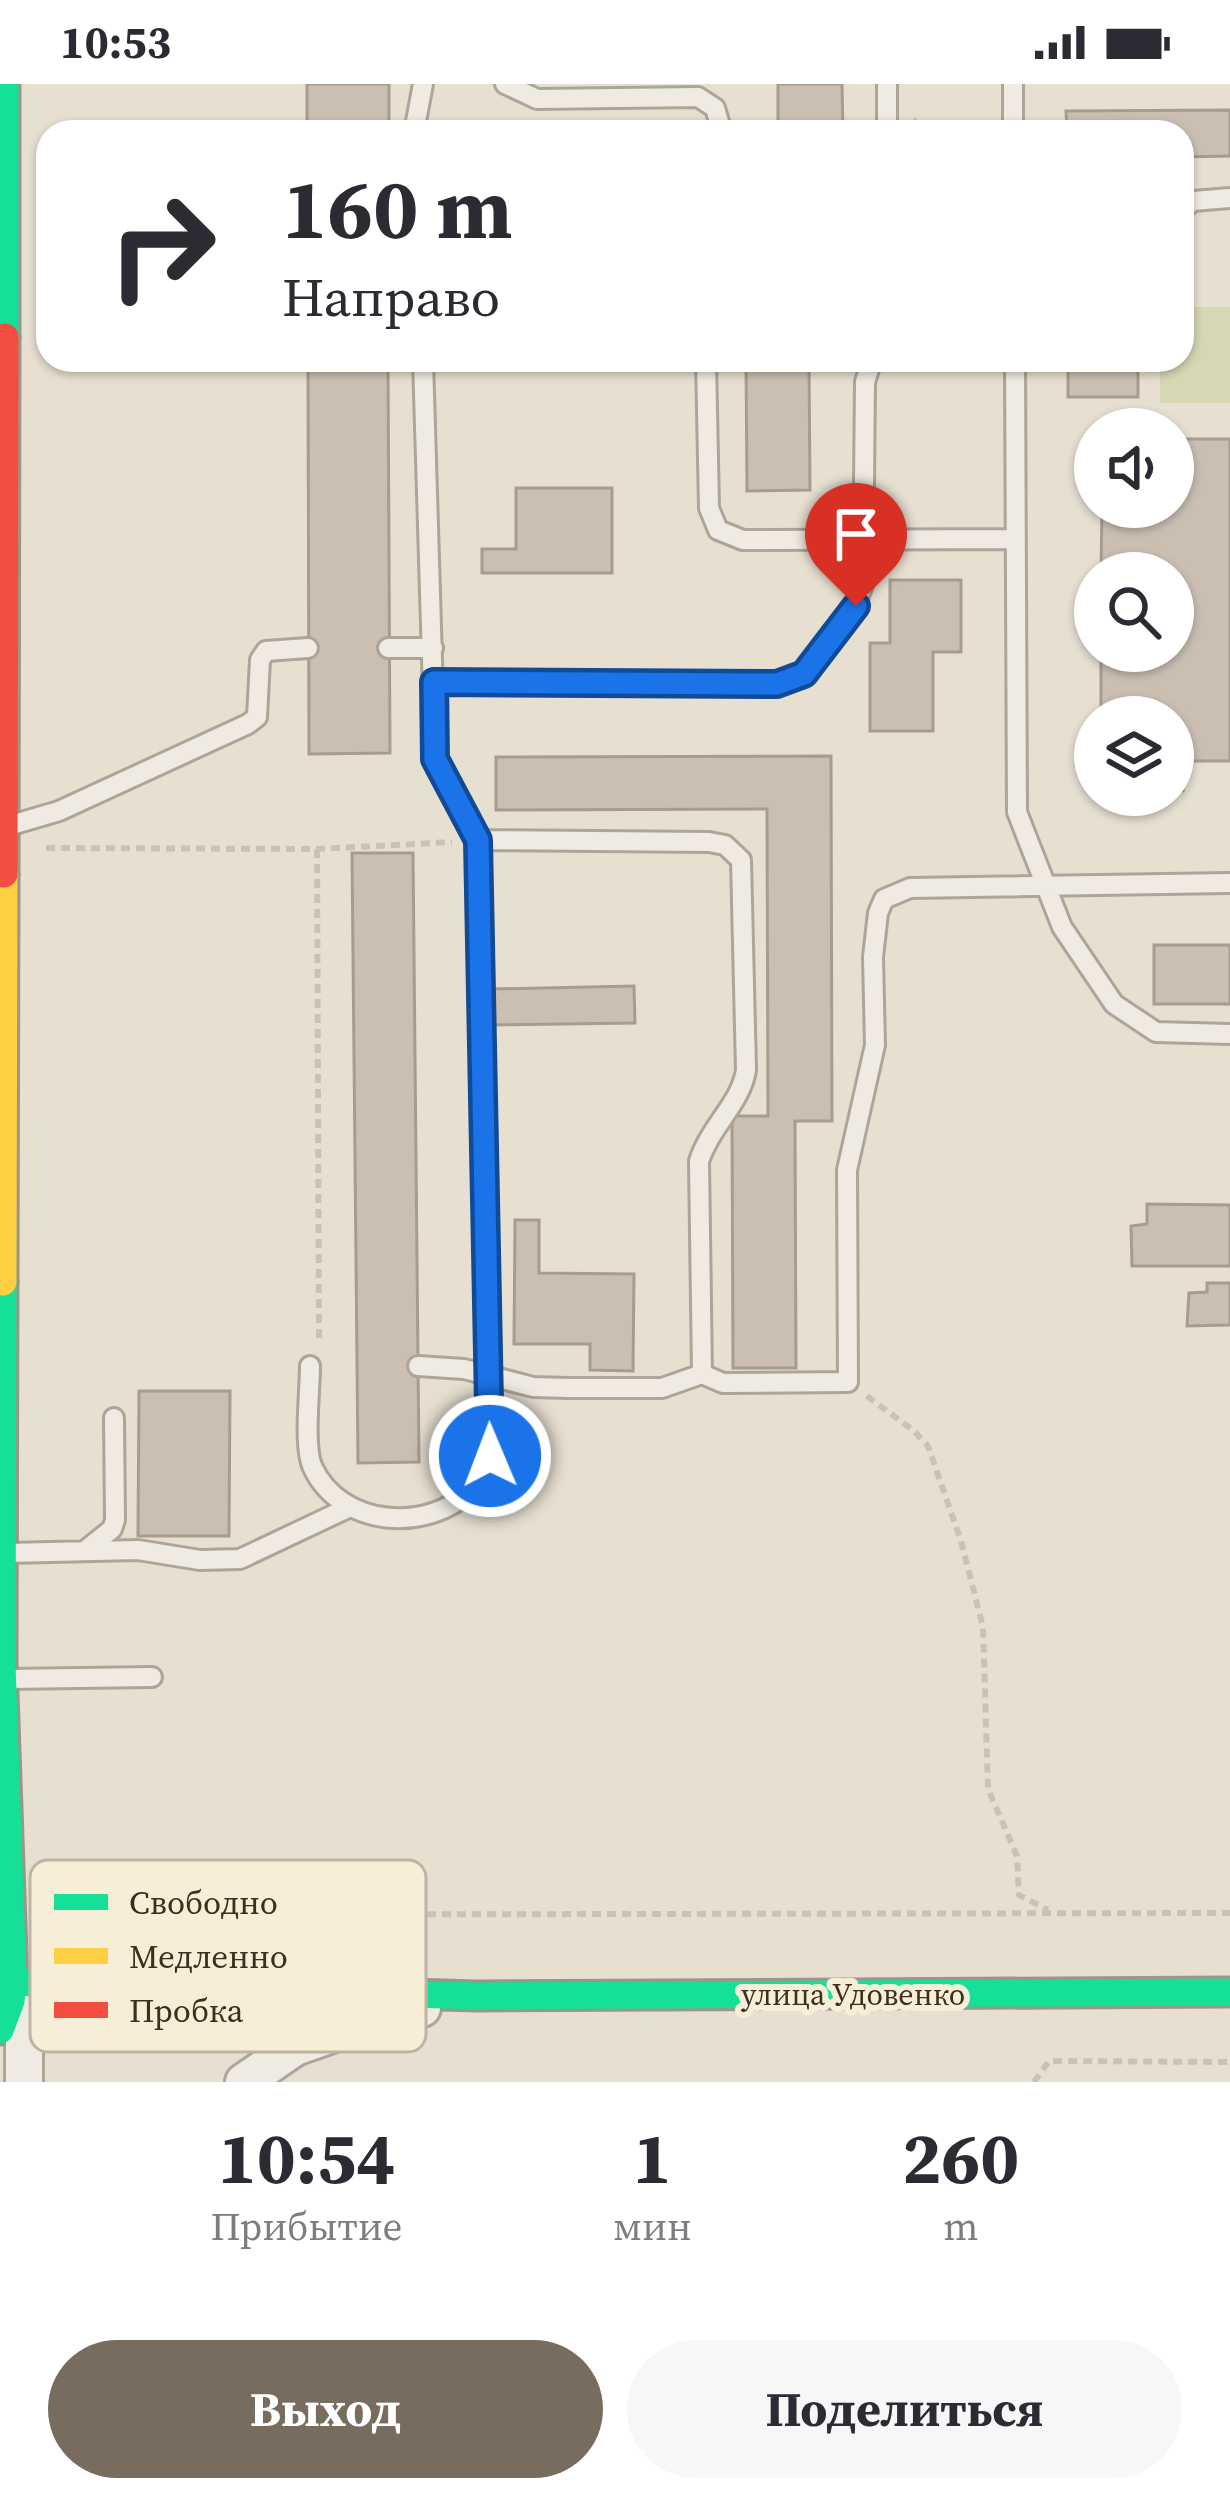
<!DOCTYPE html>
<html lang="ru">
<meta charset="utf-8">
<style>
body{margin:0;font-family:"Source Serif 4",serif;background:#f7f7f7;color:#2b2b33;height:100vh;display:flex;flex-direction:column;font-size:45px;white-space:nowrap}
*{box-sizing:border-box;margin:0}
p{font-size:39px;color:#7c7c81}
.icon{flex:none;width:66px;height:66px;fill:none;stroke:currentColor;stroke-width:2;stroke-linecap:round;stroke-linejoin:round}
.map{position:relative;height:1998px;overflow:hidden}
.side{display:flex;flex-direction:column;background:#fff;flex:1}
.side>*{flex:none}
.banner{position:absolute;left:36px;top:36px;width:1158px;height:252px;border-radius:36px;box-shadow:0 3px 9px #0004;background:#fff;color:#2b2b33;overflow:hidden}
.fabs{position:absolute;left:1074px;top:324px;display:grid;gap:24px}
.fabs a{display:grid;place-items:center;width:120px;height:120px;border-radius:50%;background:#fff;box-shadow:0 3px 9px #0004;font-size:60px}
.pin{position:absolute;display:grid;place-items:center;width:102px;height:102px;color:#fff;margin:-123px -51px;border-radius:50% 50% 50% 0;rotate:-45deg;box-shadow:0 0 12px #0007}
.pin .icon{rotate:45deg}
.me{position:absolute;width:132px;margin:-66px;rotate:359deg;stroke-linejoin:round;filter:drop-shadow(0 0 9px #0008)}
.turn{display:flex;align-items:center;gap:42px;height:252px;padding:0 48px;font-size:54px}
.turn .icon{width:156px;height:156px;stroke-width:2.5}
.turn b{display:block;font-size:84px;line-height:102px}
.eta{display:flex;justify-content:space-evenly;align-items:center;height:204px;text-align:center}
.eta b{font-size:72px;font-weight:700;line-height:84px}
.primary-button{display:flex;gap:24px;margin-top:auto;padding:24px 48px}
.primary-button a{flex:1;height:138px;border-radius:72px;background:#786c5e;color:#fff;font-size:48px;font-weight:700;line-height:138px;text-align:center}
.primary-button a+a{background:#f7f7f7;color:#2b2b33}
.status{display:flex;justify-content:space-between;align-items:center;height:84px;padding:0 60px;background:#fff;direction:ltr}
.status svg{height:33px;fill:currentColor}
.map>svg:first-child{display:block}
.green{fill:#d6d7b3}
.building{fill:#cbbfb2;stroke:#a89c90;stroke-width:3}
.lines{fill:none;stroke-linecap:round;stroke-linejoin:round}
.lane-casing{stroke:#ada599;stroke-width:24}
.street-casing{stroke:#ada599;stroke-width:42}
.fast-casing{stroke:#9c958a;stroke-width:33}
.slow-casing{stroke:#9c958a;stroke-width:33}
.jam-casing{stroke:#9c958a;stroke-width:33}
.path{stroke:#c8c2b9;stroke-width:6;stroke-dasharray:9 6;stroke-linecap:butt}
.lane{stroke:#efebe3;stroke-width:18}
.street{stroke:#efebe3;stroke-width:36}
.fast{stroke:#16e098;stroke-width:27}
.slow{stroke:#ffcf43;stroke-width:27}
.jam{stroke:#f24e42;stroke-width:27}
.route-casing{stroke:#114b97;stroke-width:30}
.route{stroke:#1a73e8;stroke-width:21}
.labels{text-anchor:middle;dominant-baseline:central;stroke-width:12;stroke-linejoin:round;paint-order:stroke}
.street-label{font-size:30px;fill:#3d2e20;stroke:#f7eed8}
.key{fill:#f7eed8;stroke:#bfb4a1;stroke-width:3}
.key-label{font-size:33px;fill:#3d2e20}
</style>
<div class="status"><b>10:53</b><svg viewBox="0 0 49 12"><path d="M0 12V9h3v3zM5 12V6h3v6zM10 12V3h3v9zM15 12V0h3v12zM26 1h20v11H26zM47 4h2v5h-2z"/></svg></div>
<div class="map">
<svg width="1230" height="1998" viewBox="0 0 1230 1998">
<rect width="100%" height="100%" fill="#e7e0d1"/>
<path class="green" d="M1182 223H1230V319H1160V276H1182Z"/>
<path class="building" d="M307 0H389V48H307Z
M778 0H842L843 48H778Z
M1230 26V72L1182 73V48H1067L1066 27Z
M308 276H388L390 669 309 670Z
M746 276H809L810 406 747 407Z
M1068 276H1138V313H1068Z
M1173 355H1230V677H1183V707H1173V633H1101V567H1173V489H1101L1102 423H1173Z
M516 404H612V489H482V465H516Z
M890 496H961V568H933V647H870V559H890Z
M831 672 832 1037H795L796 1284H733L732 1032H768L767 725 496 726V673Z
M352 769H413L419 1378 358 1379Z
M1154 861H1230V920H1154Z
M634 902 635 939 493 941 492 905Z
M1147 1120 1230 1121V1182H1132L1131 1142 1147 1140Z
M515 1136H539V1189L634 1190 633 1287 590 1286V1260H514Z
M1207 1199H1230V1241L1187 1242 1189 1209 1207 1208Z
M139 1307H230L229 1452H138Z"/>
<g class="lines">
<defs>
<path id="lane" d="M505 0 537 15 698 13 715 24 722 48
M887 0V48
M1013 0V48
M414 48 423 0
M1182 126 1193 117 1230 114
M706 276 709 424 718 446 743 456 1015 455
M1015 276 1017 728 1062 843 1114 920 1156 948 1230 950
M388 564H433
M434 599 758 601 793 596 804 589 855 522 863 501 865 298 872 276
M8 742 59 727 248 640 257 633 260 576 266 567 308 564
M478 756 709 758 725 761 741 776 746 986C741 1019 711 1041 699 1077L702 1290 723 1299 848 1298 847 1086 875 961 873 873 878 829 884 815 910 804 1230 799
M310 1282C310 1307 303 1364 313 1384 341 1443 428 1450 472 1405 480 1397 485 1383 490 1372L478 756 435 675 423 276
M418 1282 464 1285 533 1303 569 1304H662L702 1290
M87 1465 112 1445 115 1436 114 1334
M7 1469 138 1466 200 1476 240 1475 350 1423
M7 1595 152 1593"/>
<path id="street" d="M11 1917 24 1948V1998
M244 1998 295 1963 369 1937 422 1924"/>
<path id="fast" d="M5 253V0
M13 1898 476 1912 1230 1908
M0 1946 11 1917 13 1898 2 1580 3 1198"/>
<path id="slow" d="M3 1198 4 790"/>
<path id="jam" d="M4 790 5 253"/>
</defs>
<use href="#lane" class="lane-casing"/>
<use href="#street" class="street-casing"/>
<use href="#fast" class="fast-casing"/>
<use href="#slow" class="slow-casing"/>
<use href="#jam" class="jam-casing"/>
<path class="path" d="M913 36 929 48
M46 764 317 765 452 758
M317 765 319 1259
M867 1312 914 1347 928 1362 961 1457 983 1543 988 1705 1017 1772 1019 1811 1048 1826
M52 1831 1230 1829
M1034 1998 1049 1977 1230 1978"/>
<use href="#lane" class="lane"/>
<use href="#street" class="street"/>
<use href="#fast" class="fast"/>
<use href="#slow" class="slow"/>
<use href="#jam" class="jam"/>
</g>
<g class="lines">
<defs>
<path id="route" d="M490 1372 478 756 435 675 434 598 777 600 804 590 856 522"/>
</defs>
<use href="#route" class="route-casing"/>
<use href="#route" class="route"/>
</g>
<g class="labels">
<g class="street-label">
<text x="853" y="1910">улица Удовенко</text>
</g>
</g>
<rect x="30" y="1776" width="396" height="192" rx="18" class="key"/>
<rect x="54" y="1810" width="54" height="16" fill="#16e098"/>
<rect x="54" y="1864" width="54" height="16" fill="#ffcf43"/>
<rect x="54" y="1918" width="54" height="16" fill="#f24e42"/>
<g class="key-label">
<text x="129" y="1830">Свободно</text>
<text x="129" y="1884">Медленно</text>
<text x="129" y="1938">Пробка</text>
</g>
</svg>
<div class="fabs">
<a><svg class="icon" aria-label="sound" viewBox="0 0 24 24"><path d="M4 9h4l5-4v14l-5-4H4zM17 9q2 3 0 6"/></svg></a>
<a><svg class="icon" aria-label="search" viewBox="0 0 24 24"><circle cx="10" cy="10" r="6"/><path d="M15 15l6 6"/></svg></a>
<a><svg class="icon" aria-label="layers" viewBox="0 0 24 24"><path d="M12 4l9 5-9 5-9-5zM3 14l9 5 9-5"/></svg></a>
</div>
<div class="pin" style="left:856px;top:522px;background:#d93025"><svg class="icon" aria-label="arrive" viewBox="0 0 24 24"><path d="M6 21V4h12l-3 4 3 4H6"/></svg></div>
<svg class="me" style="left:490px;top:1372px" viewBox="-20 -20 40 40"><circle r="17" fill="#1a73e8" stroke="#fff" stroke-width="3"/><path d="M0-11L8 9 0 5-8 9z" fill="#fff"/></svg>
<div class="banner">
<div class="turn"><svg class="icon" aria-label="right" viewBox="0 0 24 24"><path d="M7 20v-9h11M14 6l5 5-5 5"/></svg><div><b>160 m</b>Направо</div></div>
</div>
</div>
<section class="side">
<div class="eta">
<div><b>10:54</b><p>Прибытие</p></div>
<div><b>1</b><p>мин</p></div>
<div><b>260</b><p>m</p></div>
</div>
<div class="primary-button"><a>Выход</a><a>Поделиться</a></div>
</section>
